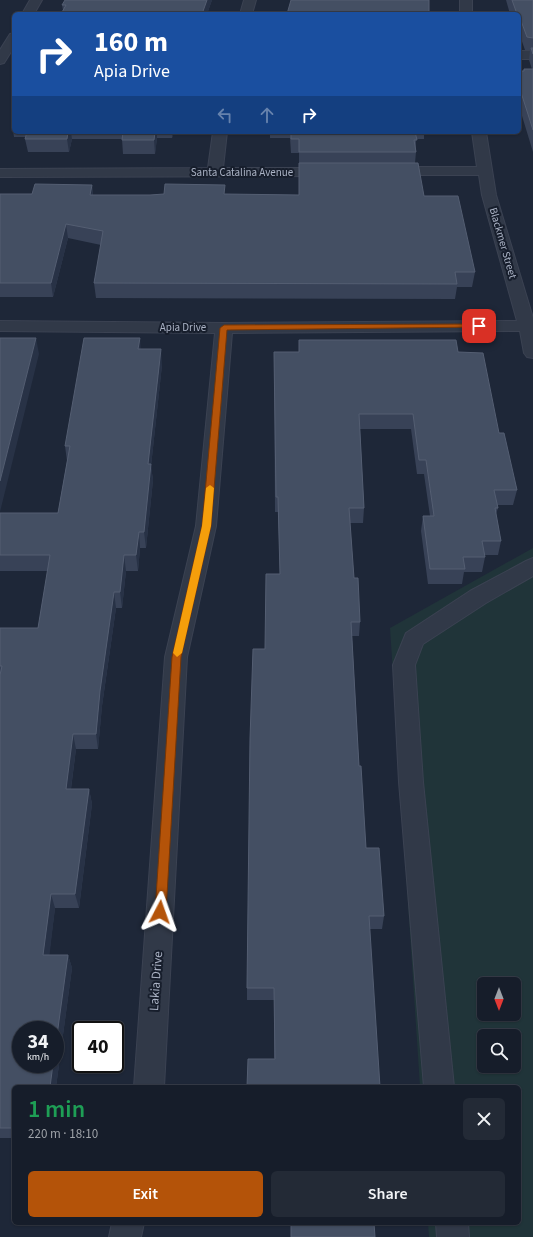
<!DOCTYPE html>
<meta charset="utf-8">
<style>
body{margin:0;font-family:"Source Sans 3",sans-serif;background:#232a36;color:#f1f3f6;height:100vh;display:flex;flex-direction:column;font-size:15px;white-space:nowrap}
*{box-sizing:border-box;margin:0}
p{font-size:13px;color:#9ea2a8}
.icon{flex:none;width:22px;height:22px;fill:none;stroke:currentColor;stroke-width:2;stroke-linecap:round;stroke-linejoin:round}
.map{position:relative;flex:1;overflow:hidden}
.drawer{position:absolute;left:12px;top:1085px;width:509px;height:140px;display:flex;flex-direction:column;background:#161d2a;border-radius:6px;box-shadow:0 1px 3px #0004,0 0 0 1px #353b47}
.drawer>*{flex:none}
.top-card{position:absolute;left:12px;top:12px;width:509px;height:122px;border-radius:6px;box-shadow:0 1px 3px #0004,0 0 0 1px #353b47;background:#1a4fa0;color:#fff;overflow:hidden}
.needle{width:26px;rotate:180deg}
.buttons{position:absolute;left:477px;top:977px;display:grid;gap:8px}
.buttons a{display:grid;place-items:center;width:44px;height:44px;border-radius:6px;background:#161d2a;box-shadow:0 1px 3px #0004,0 0 0 1px #353b47;font-size:20px}
.speed{position:absolute;left:12px;top:1021px;display:flex;gap:8px;font-size:20px;font-weight:700;text-align:center}
.speed>*{display:grid;place-content:center;width:52px;height:52px;border-radius:50%;background:#161d2a;box-shadow:0 1px 3px #0004,0 0 0 1px #353b47;line-height:1}
.speed small{font-size:10px;font-weight:400}
.speed .limit{border:2px solid #111;border-radius:6px;background:#fff;color:#111}
.pin{position:absolute;display:grid;place-items:center;width:34px;height:34px;color:#fff;margin:-17px;border-radius:8px;box-shadow:0 2px 6px #0006}
.me{position:absolute;width:44px;margin:-22px;rotate:4deg;stroke-linejoin:round;filter:drop-shadow(0 0 3px #0008)}
.turn{display:flex;align-items:center;gap:14px;height:84px;padding:0 16px;font-size:18px}
.turn .icon{width:52px;height:52px;stroke-width:2.5}
.turn b{display:block;font-size:28px;line-height:34px}
.lanes{display:flex;align-items:center;height:38px;padding:0 16px;background:#0003;justify-content:center;gap:20px;direction:ltr}
.lanes .off{opacity:.35}
.round{display:grid;place-items:center;flex:none;width:42px;height:42px;border-radius:6px;background:#232a36}
.head{display:flex;align-items:center;justify-content:space-between;height:68px;padding:0 16px}
h1{font-size:24px;font-weight:600;line-height:30px;color:#1e9e55}
.cta{display:flex;gap:8px;margin-top:auto;padding:8px 16px}
.cta a{flex:1;height:46px;border-radius:6px;background:#b45309;color:#fff;font-size:16px;font-weight:600;line-height:46px;text-align:center}
.cta a+a{background:#232a36;color:#f1f3f6}
.map>svg:first-child{display:block}
.green{fill:#203439;fill-rule:evenodd}
.lines{fill:none;stroke-linecap:round;stroke-linejoin:round}
.minor-casing{stroke:#3b4252;stroke-width:2}
.minor{fill:#313948;fill-rule:evenodd}
.wall{fill:#384257}
.shaded-wall{fill:#283246}
.building{fill:#444f63;stroke:#545e72}
.route{fill:#b45309;stroke:#753606}
.slow{fill:#f59e0b}
.labels{text-anchor:middle;dominant-baseline:central;stroke-width:4;stroke-linejoin:round;paint-order:stroke}
.far-street-label{font-size:11px;fill:#abb3c5;stroke:#171e2c}
.street-label{font-size:13px;fill:#abb3c5;stroke:#171e2c}
</style>
<div class="map">
<svg width="533" height="1237" viewBox="0 0 533 1237">
<rect width="100%" height="100%" fill="#1e2738"/>
<path class="green" d="M533 548V1237H429L428 1223H519V1087H420L390 628ZM484 984H514V1014H484ZM484 1036H514V1066H484Z"/>
<g class="lines">
<defs>
<path id="minor" d="M30 0H42L34 14H22Z
M244 0H256L252 14H240Z
M460 0H472V14H460Z
M14 33V47L4 63 0 64V50L10 34Z
M519 51H533V59H519Z
M213 132H227L223 168H329L334 169 336 172 334 175 329 176 0 177V169L208 168Z
M472 132H486L496 195 533 318V358L527 357 524 353 520 331 232 333 216 526 187 657 164 1087H134L165 657 196 526 215 333 0 331V321L224 323 517 321 482 195 479 175H390L385 174 383 171 385 168 390 167H477Z
M533 558V576L486 603 423 644 415 665 423 782 454 1087H424L399 782 393 665 406 633 470 591 526 561Z
M112 1223H144L141 1237H109Z
M436 1223H468L469 1237H437Z"/>
</defs>
<use href="#minor" class="minor-casing"/>
<use href="#minor" class="minor"/>
</g>
<path class="wall" d="M212 0 207 14H61L63 10 62 5Z
M506 0H533V152L519 106V71H523L524 69H532L529 60 530 50H525L519 33V14H510Z
M14 116V132H174L172 138H157L155 154H123L122 139H72L69 152H28L25 139 26 137H14L12 123Z
M270 132H424V139H416V152L415 163 424 196 475 272 472 287H457L455 299 96 298 94 283 101 245 68 238 53 297H0V194H32L92 185 93 195H150L225 194 299 195V153H291L290 138H270Z
M299 340 458 352 499 433 517 490 513 505H497L498 508 496 514 501 541 498 555H484L485 557 482 572H464L462 584H428L421 531 423 516H430L424 474H417L411 429H360L364 508 363 523H350L354 578 360 622 359 636H352L359 766 366 848 384 916 382 929H370L274 1059V1000H247V988L265 649 280 574 278 512H275L274 352H299Z
M141 349 162 365 151 466 153 480 146 548H140L138 571H126L122 608H116L102 706 98 749H76L71 789H89L92 804 79 908H55L49 955H68L72 968 56 1087H14V1138H0V628H38L48 571H0V513H58L67 461 65 446Z"/>
<path class="shaded-wall" d="M207 0H212L207 14H202Z
M68 132H71L72 139 69 152 67 139Z
M155 132H157V138L155 154 154 140Z
M172 132H174L172 138Z
M92 185 93 199 90 195Z
M66 224 68 238 53 297 51 283Z
M36 338 39 354 0 512V481Z
M140 338 141 353 138 349Z
M161 349 162 365 151 466 153 480 146 548 144 532 148 464Z
M139 532 140 548 138 571 136 555Z
M124 555 126 571 122 608 120 592Z
M114 592 116 608 102 706 98 749 96 734 100 691Z
M73 734 76 749 69 803 66 789Z
M89 789 92 804 79 908 75 894Z
M51 894 55 908 48 968 43 955Z
M68 955 72 968 56 1087H50L53 1064H55V1050Z"/>
<path class="building" d="M65 0H207L202 14H61L66 5H62Z
M291 0H429V14H287Z
M512 0H533V38L527 37 520 18H519V14H517Z
M531 48H533V54Z
M524 69H533V130L519 86V71H524Z
M14 116V123H12Z
M27 132H68L67 139H25Z
M123 132H155L154 140H122Z
M291 132H415L417 140H414L416 152H299V139H291Z
M299 163H418L424 196H458L475 272H455L457 284 94 283 103 231 66 224 51 283H0V194H32L35 184 92 185 90 195H150L164 194 165 184 225 185 224 194 299 195Z
M0 338H36L0 481Z
M84 338H140L138 349H161L148 464H151L144 532H139L136 555H124L120 592H114L100 691 96 734H73L66 789H89L75 894H51L43 955H68L55 1050V1030H21V1064H53L50 1087H14V1128H0V675L2 666H0V628H38L50 555H0V513H58L70 446H65Z
M299 340H456L458 352 483 353 499 433H504L517 490H494L498 508H495L501 541H482L485 557H463L465 569H430L423 516H434L426 460H419L413 414H359L364 508H349L354 578H358L360 622H351L359 766H361L366 848H379L384 916H369L380 1087H247L248 1059H275L274 988H247L250 739 253 649H265L266 574H280L278 497H276L274 352H299Z
M291 1223H374L375 1237H291Z"/>
<path class="route" d="M479 324 483 326 482 327 227 330 211 526 181 657 166 912 164 915 160 917 156 915 155 912 172 657 202 526 220 328 224 325Z"/>
<path class="slow" d="M210 485 214 488 211 526 182 653 177 657 173 653 202 526 206 488Z"/>
<g class="labels">
<g class="far-street-label">
<text x="242" y="172">Santa Catalina Avenue</text>
<text transform="translate(503 243) rotate(74)">Blackmer Street</text>
<text x="183" y="327">Apia Drive</text>
</g>
<g class="street-label">
<text transform="translate(156 981) rotate(-86)">Lakia Drive</text>
</g>
</g>
</svg>
<div class="buttons">
<a><svg class="needle" viewBox="-14 -14 28 28"><path d="M0-13l5 13h-10z" fill="#e53935"/><path d="M0 13l5-13h-10z" fill="#9ea2a8"/></svg></a>
<a><svg class="icon" aria-label="search" viewBox="0 0 24 24"><circle cx="10" cy="10" r="6"/><path d="M15 15l6 6"/></svg></a>
</div>
<div class="speed"><div>34<small>km/h</small></div><div class="limit">40</div></div>
<div class="pin" style="left:479px;top:326px;background:#d93025"><svg class="icon" aria-label="arrive" viewBox="0 0 24 24"><path d="M6 21V4h12l-3 4 3 4H6"/></svg></div>
<svg class="me" style="left:160px;top:912px" viewBox="-20 -20 40 40"><path d="M0-17L14 15 0 8-14 15z" fill="#b45309" stroke="#fff" stroke-width="4"/></svg>
<div class="top-card">
<div class="turn"><svg class="icon" aria-label="right" viewBox="0 0 24 24"><path d="M7 20v-9h11M14 6l5 5-5 5"/></svg><div><b>160 m</b>Apia Drive</div></div>
<div class="lanes"><svg class="icon off" aria-label="left" viewBox="0 0 24 24"><path d="M17 20v-9H6M10 6l-5 5 5 5"/></svg><svg class="icon off" aria-label="ahead" viewBox="0 0 24 24"><path d="M12 20V5M6 11l6-6 6 6"/></svg><svg class="icon" aria-label="right" viewBox="0 0 24 24"><path d="M7 20v-9h11M14 6l5 5-5 5"/></svg></div>
</div>
<section class="drawer">
<div class="head"><div><h1>1 min</h1><p>220 m · 18:10</p></div><a class="round"><svg class="icon" aria-label="close" viewBox="0 0 24 24"><path d="M6 6l12 12M18 6L6 18"/></svg></a></div>
<div class="cta"><a>Exit</a><a>Share</a></div>
</section>
</div>
